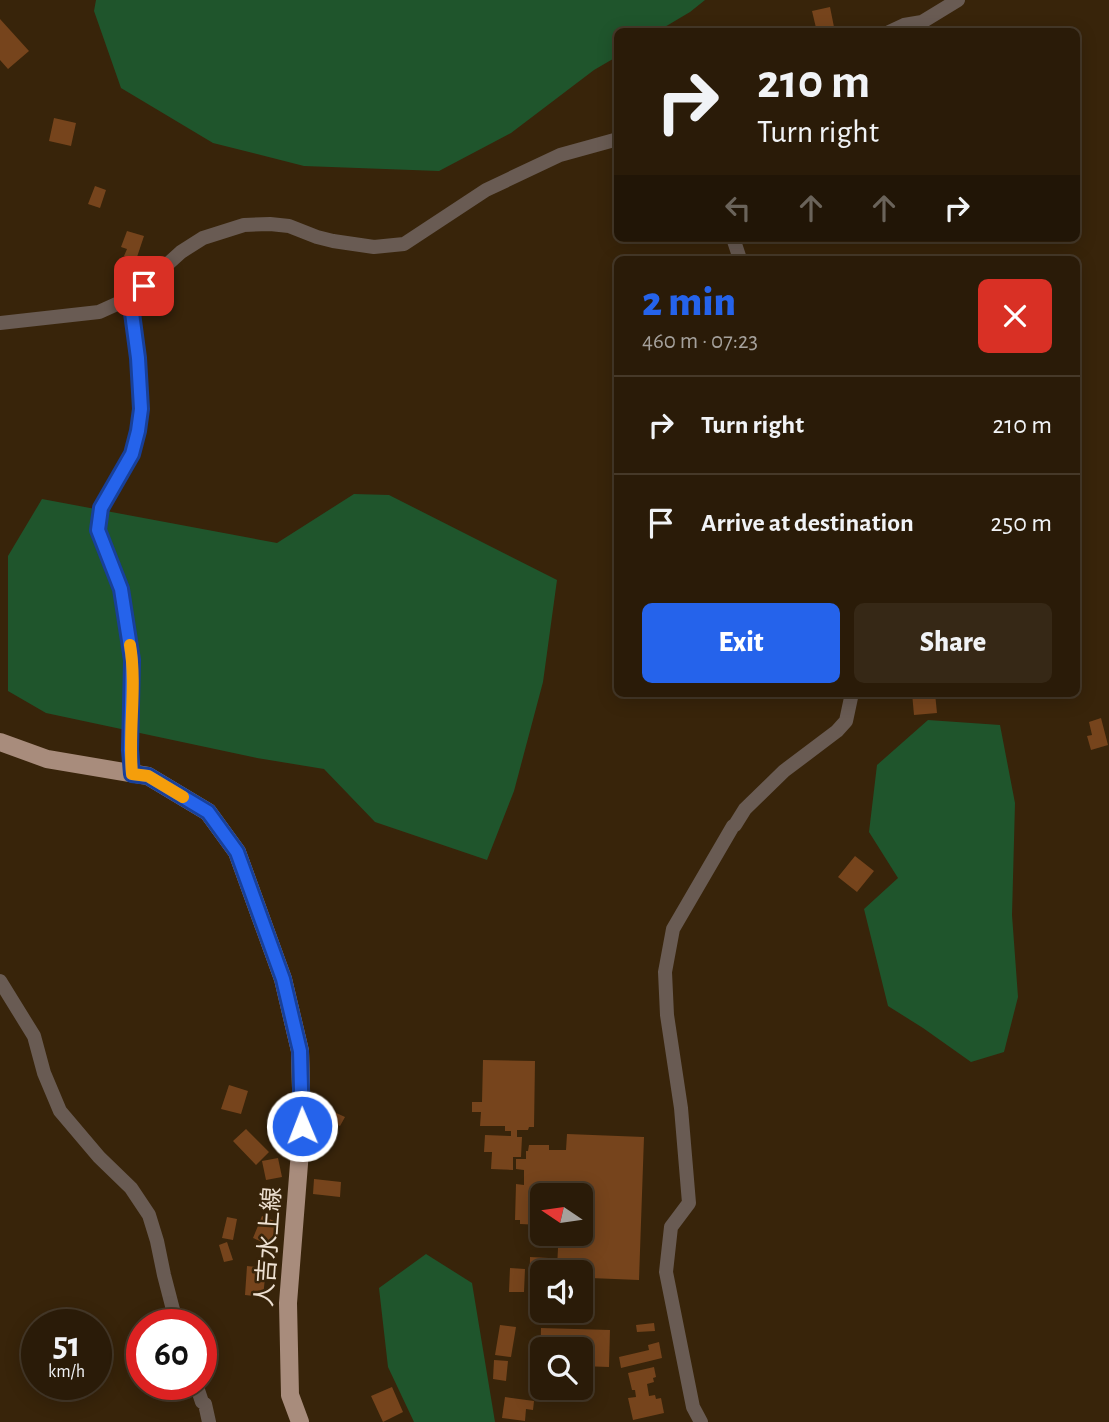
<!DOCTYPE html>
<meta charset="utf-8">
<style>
body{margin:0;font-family:"Alegreya Sans","Noto Sans JP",sans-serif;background:#362816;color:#f1f3f6;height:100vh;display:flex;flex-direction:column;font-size:26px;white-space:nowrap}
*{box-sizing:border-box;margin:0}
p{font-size:23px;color:#a5a19c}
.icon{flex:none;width:38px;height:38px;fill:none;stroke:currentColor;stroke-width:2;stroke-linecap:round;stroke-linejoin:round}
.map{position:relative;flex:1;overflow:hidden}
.sheet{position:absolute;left:614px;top:256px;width:466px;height:441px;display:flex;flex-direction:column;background:#2a1b08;border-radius:10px;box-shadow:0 4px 18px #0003,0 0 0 2px #463929}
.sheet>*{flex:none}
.top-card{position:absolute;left:614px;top:28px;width:466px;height:214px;border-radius:10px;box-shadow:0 4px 18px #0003,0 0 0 2px #463929;background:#2a1b08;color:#f1f3f6;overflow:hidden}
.needle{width:46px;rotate:283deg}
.buttons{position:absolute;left:530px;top:1183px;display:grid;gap:14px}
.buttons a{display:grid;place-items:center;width:63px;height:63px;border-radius:10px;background:#2a1b08;box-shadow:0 4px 18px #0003,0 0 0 2px #463929;font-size:35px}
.speed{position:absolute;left:21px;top:1309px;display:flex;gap:14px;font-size:35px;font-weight:700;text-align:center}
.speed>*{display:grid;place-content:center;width:91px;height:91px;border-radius:50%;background:#2a1b08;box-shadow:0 4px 18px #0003,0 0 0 2px #463929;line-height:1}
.speed small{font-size:18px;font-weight:400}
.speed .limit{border:10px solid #d22;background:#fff;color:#111}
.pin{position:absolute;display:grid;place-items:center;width:60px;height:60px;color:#fff;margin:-30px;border-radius:14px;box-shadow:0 4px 10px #0006}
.me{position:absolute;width:77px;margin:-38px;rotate:359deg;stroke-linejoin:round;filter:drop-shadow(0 0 5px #0008)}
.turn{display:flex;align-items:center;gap:24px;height:147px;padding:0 28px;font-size:32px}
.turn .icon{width:91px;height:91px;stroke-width:2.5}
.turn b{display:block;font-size:49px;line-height:60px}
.lanes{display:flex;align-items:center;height:66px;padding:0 28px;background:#0003;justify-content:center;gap:35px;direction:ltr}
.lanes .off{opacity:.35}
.round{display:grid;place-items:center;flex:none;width:74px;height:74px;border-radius:10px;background:#362816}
.summary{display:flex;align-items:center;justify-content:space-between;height:119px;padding:0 28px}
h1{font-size:42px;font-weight:800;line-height:52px;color:#2563eb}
.primary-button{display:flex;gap:14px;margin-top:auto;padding:14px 28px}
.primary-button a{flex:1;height:80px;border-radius:10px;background:#2563eb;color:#fff;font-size:28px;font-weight:800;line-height:80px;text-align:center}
.primary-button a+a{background:#362816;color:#f1f3f6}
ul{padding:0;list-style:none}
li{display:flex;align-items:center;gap:21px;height:98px;padding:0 28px;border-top:2px solid #463929}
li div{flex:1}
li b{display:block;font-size:26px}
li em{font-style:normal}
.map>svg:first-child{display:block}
.green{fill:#1f552c}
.building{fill:#76441c}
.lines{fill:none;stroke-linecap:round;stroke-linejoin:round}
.minor{stroke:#695b53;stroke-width:14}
.major{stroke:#a88c7c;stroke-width:18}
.route-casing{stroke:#184099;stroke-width:18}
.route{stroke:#2563eb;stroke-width:12}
.slow{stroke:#f59e0b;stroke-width:12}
.labels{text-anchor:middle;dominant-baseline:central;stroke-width:5;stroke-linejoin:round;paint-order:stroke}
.street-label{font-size:24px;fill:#ede0d1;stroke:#38240a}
</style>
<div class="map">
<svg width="1109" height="1422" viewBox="0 0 1109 1422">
<rect width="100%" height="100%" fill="#38240a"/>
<path class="green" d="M96 0H705L690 12 658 31 618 32V56L594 70 511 133 439 171 304 166 213 143 121 88 94 11Z
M354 494 389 495 557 580 543 682 514 791 487 860 375 822 324 769 257 758 46 713 8 691V556L42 499 277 543Z
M928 720 1000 725 1015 803 1012 915 1018 997 1004 1052 971 1062 923 1028 888 1006 864 909 898 878 869 832 877 765Z
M426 1254 472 1283 495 1422H414L388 1367 379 1288Z"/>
<path class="building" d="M830 7 835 32H817L812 11Z
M0 19 29 51 8 69 0 60Z
M54 118 76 123 71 146 49 141Z
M95 186 106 190 100 208 88 204Z
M127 231 144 236 136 260 124 256 127 249 121 247Z
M912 693H935L937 713 914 715Z
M1101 718 1108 745 1091 750 1087 736 1092 735 1089 722Z
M855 856 874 871 857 892 838 877Z
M483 1060 535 1061 534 1127H529L528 1130H517V1137H522L521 1157H513V1170L491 1169 492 1152H484L485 1135 511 1136V1131H505V1126H480L481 1112H472V1102H482Z
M229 1085 248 1091 241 1114 221 1109Z
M334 1112 345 1117 340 1126 329 1120Z
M246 1129 269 1152 256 1165 233 1141Z
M567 1134 644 1137 639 1280 590 1278 589 1289H581V1272H565V1268H557L558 1248H565V1234H581V1195H542V1225L520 1224V1220H515L516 1184 524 1185V1170L516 1169V1159H526V1151H528L529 1145H549V1150H566Z
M278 1158 282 1177 266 1180 262 1161Z
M314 1179 341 1182 340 1197 313 1194Z
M262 1216 279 1223 269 1245 253 1238Z
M227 1217 237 1219 233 1240 222 1238Z
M227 1242 233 1260 224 1262 219 1245Z
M530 1257 549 1258V1272H542V1309H529Z
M247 1266 266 1268 263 1297 245 1295Z
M510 1268 525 1269 524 1292H509Z
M654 1323 655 1331 637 1332 636 1325Z
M500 1325 516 1327 511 1357 495 1355Z
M541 1328 610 1330 609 1367 581 1366V1349H542V1365H540Z
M659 1342 662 1358 621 1368 619 1357 649 1350 648 1345Z
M494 1360 508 1361 506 1381 493 1379Z
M654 1367 656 1377 653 1378 654 1382 647 1384 649 1396 655 1395 656 1399 661 1398 664 1413 633 1420 628 1398 636 1397 635 1390H632L628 1373Z
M392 1387 403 1412 383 1422 371 1396Z
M505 1397 534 1401 533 1410 526 1409 525 1421 502 1418Z"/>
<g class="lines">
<path class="minor" d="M889 32 904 25 922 22 958 0
M733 238 740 259
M130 298 181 252 203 238 244 225 270 224 289 226 317 237 333 241 374 247 404 244 486 190 560 155 618 139
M0 323 99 312 130 298 138 358 141 409 138 431 132 454 101 508 98 530 121 589 132 660 130 750 132 774
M0 981 34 1036 44 1073 60 1111 99 1157 131 1188 149 1215 157 1241 164 1275 177 1325
M196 1384 202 1402 205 1404 209 1422
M701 1422 693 1407 666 1272 671 1227 689 1203 681 1108 667 1015 665 972 673 929 733 826 735 825 745 809 784 771 837 731 846 721 852 693"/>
<path class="major" d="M0 742 47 759 148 776 208 812 237 852 283 979 300 1051 302 1126 288 1303 290 1395 300 1422"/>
</g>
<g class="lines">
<defs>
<path id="route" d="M144 286 130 298 138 358 141 409 138 431 132 454 101 508 98 530 121 589 132 660 130 750 132 774 148 776 208 812 237 852 283 979 300 1051 302 1126"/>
</defs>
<use href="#route" class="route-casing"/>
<use href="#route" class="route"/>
<path class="slow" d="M130 645C137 687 128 731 132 774L148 776 183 797"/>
</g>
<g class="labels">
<g class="street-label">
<text transform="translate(269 1247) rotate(-86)">人吉水上線</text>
</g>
</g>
</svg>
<div class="buttons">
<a><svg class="needle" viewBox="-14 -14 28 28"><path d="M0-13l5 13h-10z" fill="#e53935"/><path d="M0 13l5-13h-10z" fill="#a5a19c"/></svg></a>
<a><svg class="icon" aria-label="sound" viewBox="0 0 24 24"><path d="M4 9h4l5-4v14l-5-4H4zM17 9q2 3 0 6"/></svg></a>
<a><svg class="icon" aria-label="search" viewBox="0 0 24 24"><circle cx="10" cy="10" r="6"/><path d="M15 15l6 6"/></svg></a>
</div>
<div class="speed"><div>51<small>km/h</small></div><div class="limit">60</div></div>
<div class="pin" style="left:144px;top:286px;background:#d93025"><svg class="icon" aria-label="arrive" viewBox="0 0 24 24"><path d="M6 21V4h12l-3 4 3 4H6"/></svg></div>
<svg class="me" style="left:302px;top:1126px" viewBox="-20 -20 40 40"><circle r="17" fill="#2563eb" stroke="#fff" stroke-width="3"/><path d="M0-11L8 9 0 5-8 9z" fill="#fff"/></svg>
<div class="top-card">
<div class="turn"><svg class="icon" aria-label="right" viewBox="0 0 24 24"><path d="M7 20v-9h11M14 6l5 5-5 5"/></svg><div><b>210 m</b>Turn right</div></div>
<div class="lanes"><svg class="icon off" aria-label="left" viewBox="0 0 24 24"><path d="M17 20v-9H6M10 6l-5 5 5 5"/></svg><svg class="icon off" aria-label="ahead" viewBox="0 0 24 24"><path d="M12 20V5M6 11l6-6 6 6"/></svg><svg class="icon off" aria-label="ahead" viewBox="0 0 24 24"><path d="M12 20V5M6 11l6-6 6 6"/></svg><svg class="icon" aria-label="right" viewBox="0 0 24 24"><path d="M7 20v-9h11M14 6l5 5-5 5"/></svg></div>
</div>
<section class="sheet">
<div class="summary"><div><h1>2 min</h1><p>460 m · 07:23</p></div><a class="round" style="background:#d93025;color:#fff"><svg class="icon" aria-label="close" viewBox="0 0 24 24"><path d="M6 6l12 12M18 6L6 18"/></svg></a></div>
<ul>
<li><svg class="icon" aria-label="right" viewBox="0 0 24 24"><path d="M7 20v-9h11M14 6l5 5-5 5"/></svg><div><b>Turn right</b></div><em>210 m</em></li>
<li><svg class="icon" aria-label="arrive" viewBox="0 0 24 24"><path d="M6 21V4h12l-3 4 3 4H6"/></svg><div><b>Arrive at destination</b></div><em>250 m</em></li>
</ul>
<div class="primary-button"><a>Exit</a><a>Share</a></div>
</section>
</div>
